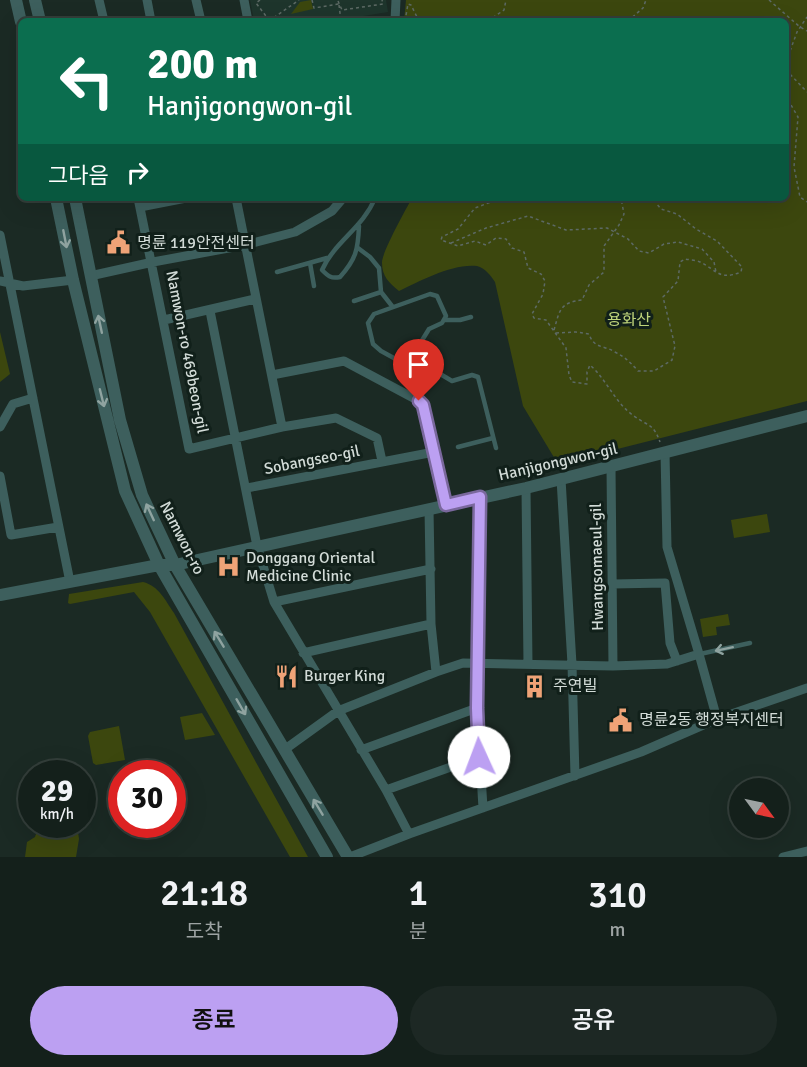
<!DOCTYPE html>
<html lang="ko">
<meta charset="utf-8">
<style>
body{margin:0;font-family:Signika,"Noto Sans KR",sans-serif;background:#1d2824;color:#f1f3f6;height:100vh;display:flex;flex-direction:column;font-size:22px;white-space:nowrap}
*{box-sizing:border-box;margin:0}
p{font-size:20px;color:#9da3a3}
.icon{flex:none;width:33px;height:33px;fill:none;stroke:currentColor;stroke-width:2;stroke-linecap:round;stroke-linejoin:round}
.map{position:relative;height:857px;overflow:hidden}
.sheet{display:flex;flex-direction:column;background:#14201b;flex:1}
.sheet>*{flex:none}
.banner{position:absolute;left:18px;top:18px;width:771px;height:183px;border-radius:9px;box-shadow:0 6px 24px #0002,0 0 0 2px #333e3a;background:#0b6e4f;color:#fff;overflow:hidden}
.needle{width:39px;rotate:123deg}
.tools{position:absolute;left:729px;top:778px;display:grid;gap:12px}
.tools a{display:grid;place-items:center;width:60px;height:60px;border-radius:50%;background:#14201b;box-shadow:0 6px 24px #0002,0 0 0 2px #333e3a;font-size:30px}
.speed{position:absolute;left:18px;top:760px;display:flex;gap:12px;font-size:30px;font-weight:700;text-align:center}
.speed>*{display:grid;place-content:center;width:78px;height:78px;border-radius:50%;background:#14201b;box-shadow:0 6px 24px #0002,0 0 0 2px #333e3a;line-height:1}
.speed small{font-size:15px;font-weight:400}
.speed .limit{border:9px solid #d22;background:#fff;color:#111}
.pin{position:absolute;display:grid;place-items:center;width:51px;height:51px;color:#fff;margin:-62px -26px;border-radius:50% 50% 50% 0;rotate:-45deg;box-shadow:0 0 6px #0007}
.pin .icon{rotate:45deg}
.me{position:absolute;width:66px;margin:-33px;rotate:358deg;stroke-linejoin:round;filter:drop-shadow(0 0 4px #0008)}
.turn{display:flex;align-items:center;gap:21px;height:126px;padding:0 30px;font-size:27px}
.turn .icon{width:78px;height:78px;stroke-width:2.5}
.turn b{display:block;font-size:42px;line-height:51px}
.then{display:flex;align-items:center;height:57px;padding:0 30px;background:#0003;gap:12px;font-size:22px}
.eta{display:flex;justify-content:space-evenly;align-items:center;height:102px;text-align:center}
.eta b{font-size:36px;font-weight:600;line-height:42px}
.primary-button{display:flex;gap:12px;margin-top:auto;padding:12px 30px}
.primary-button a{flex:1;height:69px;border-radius:36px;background:#bca0f2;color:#111;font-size:24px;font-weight:600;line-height:69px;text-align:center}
.primary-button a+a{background:#1d2824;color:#f1f3f6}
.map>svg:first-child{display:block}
.built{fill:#1e352c}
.green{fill:#3c470e}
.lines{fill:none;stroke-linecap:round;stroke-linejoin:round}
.path{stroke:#5d6a65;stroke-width:1.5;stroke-dasharray:3 3;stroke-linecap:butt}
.service{stroke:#3d5f5d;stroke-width:4.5}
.minor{stroke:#3d5f5d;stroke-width:9}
.tertiary{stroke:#3d5f5d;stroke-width:12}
.oneway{stroke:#8fa3a0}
.route-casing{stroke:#7a689d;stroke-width:15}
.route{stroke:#bca0f2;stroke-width:10}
.labels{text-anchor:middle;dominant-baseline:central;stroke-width:6;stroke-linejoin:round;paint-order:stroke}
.poi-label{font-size:16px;fill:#d2dbd7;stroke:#11201a;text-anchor:start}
.park-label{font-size:16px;fill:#bed47a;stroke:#11201a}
.street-label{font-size:16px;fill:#d2dbd7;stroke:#11201a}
</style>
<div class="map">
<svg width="807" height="857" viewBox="0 0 807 857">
<rect width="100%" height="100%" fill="#1b2a24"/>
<path class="built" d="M250 0H386L388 12 333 21H254Z"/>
<path class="green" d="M311 0 313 9 291 14 300 2Z
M406 0H807V401L558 464 523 406 495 282C491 276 485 268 477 266 453 263 420 281 399 291 389 283 382 276 382 263 381 254 406 209 412 198H786V21H404Z
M0 332 10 374 0 382Z
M767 514 770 532 734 538 731 520Z
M143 582C159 586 165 600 174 613L308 857H290L150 612 134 592 70 604 68 603 69 594Z
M728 614 730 625 716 627 717 635 703 637 700 619Z
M202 713 215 735 185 740 180 717Z
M119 726 125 760 96 765 93 763 88 736 90 732Z
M39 825H77L79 839 76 857H25L27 842 35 837Z"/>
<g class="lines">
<path class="path" d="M260 0 256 3 269 20
M312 0 314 8 338 4 337 1
M769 0 800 27 807 31
M338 1 342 10 383 4 382 0
M339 5 341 21
M269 21 299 0
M405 21 408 4 411 5 418 19 422 21
M488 21 504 10 506 0
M628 21 643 8 646 0
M786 62 797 32 807 17
M786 70 807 92
M786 102 791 105 798 117 794 167 800 197 807 202
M493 198 491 202 475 208 458 229 442 237 441 240 458 246 475 241 486 245 496 238 506 239 512 248 524 252 528 268 541 274 545 281 543 294 532 314 534 318 546 320 566 348 569 375 572 382 587 384V372L590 365C607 380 615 403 634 416 649 427 653 423 660 442
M451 243 486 228 528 216 566 230 607 228 628 239 639 251 649 253 664 244 678 242 702 249 714 262 716 272
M554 330C560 309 560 303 582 300L589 285 604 272V246L619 225 624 214 621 198
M556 333 576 332 589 334C594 349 604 345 615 352 625 357 631 363 638 371H654L672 360 675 346 663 297 678 281 680 262 685 259C690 260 696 260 700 262 717 270 719 281 741 272L742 267 717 241 696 229 677 214 661 209 656 203 658 198"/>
<path class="service" d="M359 226C358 250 356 259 340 277 331 279 328 276 322 270 335 241 363 228 375 198
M358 248 370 257 379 268 381 292 392 306
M310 263 314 286
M277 272 327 258
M354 301 381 292
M444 320H460L471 317
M425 365 412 368 381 351 373 344 368 323 374 314 430 294 437 296 446 316 442 323 429 329 421 342 425 365 452 381 472 375 478 377 496 448
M458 447 493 438
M700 654 750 643"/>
<path class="minor" d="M99 0 104 21
M147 0 151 21
M196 0 201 21
M244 0 248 21
M395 21 396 0
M138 198 189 449 282 427 336 418 377 438 382 461
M236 198 282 427
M140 207 186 198
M0 235 70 582
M90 276 153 262 245 245 295 232 332 211 343 198
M0 281 23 286 73 280
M210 311 257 546 274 602 386 790 409 834
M164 320 255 299
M272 375 344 361 419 401 423 405 446 505
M0 427 13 404 33 398
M611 467 613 666
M0 476 11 535 58 527
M561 479 572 664 575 776
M247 488 434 452
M526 488 528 664
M480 497 477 708 483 808
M429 509 431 624 436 672
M613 584 665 583 670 643 677 661
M274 602 431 569
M303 653 431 624
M699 654 717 719
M284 750 338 711 436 672 463 663 613 666 667 664 699 654 667 547 665 453
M361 750 477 708
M386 790 479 757
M350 857 409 834 641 752 717 719 807 688
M783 857 807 851"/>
<path class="tertiary" d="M16 0 21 22
M35 0 40 21
M56 198 73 280 125 491 159 565 327 857
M75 198 120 420 142 495 175 565 348 857
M0 595 159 565H175L526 488 807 416"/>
</g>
<defs><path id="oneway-shaft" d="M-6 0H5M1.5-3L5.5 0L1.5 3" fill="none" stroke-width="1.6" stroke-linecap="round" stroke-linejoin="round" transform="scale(1.5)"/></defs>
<g class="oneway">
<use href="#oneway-shaft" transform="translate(65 239) rotate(79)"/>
<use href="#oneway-shaft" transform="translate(100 324) rotate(-102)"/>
<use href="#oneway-shaft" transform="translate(102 398) rotate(76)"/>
<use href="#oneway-shaft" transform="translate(150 512) rotate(-115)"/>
<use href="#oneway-shaft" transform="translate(219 639) rotate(-121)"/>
<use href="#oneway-shaft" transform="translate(724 649) rotate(168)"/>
<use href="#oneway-shaft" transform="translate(241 707) rotate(60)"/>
<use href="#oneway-shaft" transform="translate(318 807) rotate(-121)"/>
</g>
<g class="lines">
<defs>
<path id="route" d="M419 401 423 405 446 505 480 497 477 708 479 757"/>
</defs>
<use href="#route" class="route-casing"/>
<use href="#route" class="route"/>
</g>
<defs>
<symbol id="civic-bare" viewBox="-9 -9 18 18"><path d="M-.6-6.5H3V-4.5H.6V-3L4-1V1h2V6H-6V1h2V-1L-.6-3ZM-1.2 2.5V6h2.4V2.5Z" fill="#efa377" stroke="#11201a" stroke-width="2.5" paint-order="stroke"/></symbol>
<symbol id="hospital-bare" viewBox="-9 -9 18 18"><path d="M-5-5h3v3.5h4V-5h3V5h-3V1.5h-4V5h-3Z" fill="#efa377" stroke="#11201a" stroke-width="2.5" paint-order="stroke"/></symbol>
<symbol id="restaurant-bare" viewBox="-9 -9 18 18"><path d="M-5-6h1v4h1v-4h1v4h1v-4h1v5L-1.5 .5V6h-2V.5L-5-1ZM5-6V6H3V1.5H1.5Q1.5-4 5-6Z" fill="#efa377" stroke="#11201a" stroke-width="2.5" paint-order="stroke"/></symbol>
<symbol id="building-bare" viewBox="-9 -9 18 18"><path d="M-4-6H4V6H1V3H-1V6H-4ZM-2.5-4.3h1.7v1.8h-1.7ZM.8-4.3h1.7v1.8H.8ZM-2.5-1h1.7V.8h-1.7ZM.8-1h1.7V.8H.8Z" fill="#efa377" stroke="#11201a" stroke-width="2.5" paint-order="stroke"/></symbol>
</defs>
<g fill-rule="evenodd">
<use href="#civic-bare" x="102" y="226" width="33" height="33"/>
<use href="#hospital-bare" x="212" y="550" width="33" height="33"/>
<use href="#restaurant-bare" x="270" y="660" width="33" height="33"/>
<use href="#building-bare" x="518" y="670" width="33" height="33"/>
<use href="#civic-bare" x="604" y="704" width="33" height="33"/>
</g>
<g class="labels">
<g class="poi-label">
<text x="137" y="243">명륜 119안전센터</text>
<text x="246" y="558">Donggang Oriental<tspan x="246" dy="18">Medicine Clinic</tspan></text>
<text x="304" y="676">Burger King</text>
<text x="553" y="686">주연빌</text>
<text x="639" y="720">명륜2동 행정복지센터</text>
</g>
<g class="park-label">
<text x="629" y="320">용화산</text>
</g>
<g class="street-label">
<text transform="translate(187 352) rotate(79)">Namwon-ro 469beon-gil</text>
<text transform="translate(312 460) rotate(-11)">Sobangseo-gil</text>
<text transform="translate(558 462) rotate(-13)">Hanjigongwon-gil</text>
<text transform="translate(182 538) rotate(63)">Namwon-ro</text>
<text transform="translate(597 567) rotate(-91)">Hwangsomaeul-gil</text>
</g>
</g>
</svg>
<div class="tools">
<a><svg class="needle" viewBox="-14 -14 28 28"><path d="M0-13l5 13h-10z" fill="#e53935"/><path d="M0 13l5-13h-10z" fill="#9da3a3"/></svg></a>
</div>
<div class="speed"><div>29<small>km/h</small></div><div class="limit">30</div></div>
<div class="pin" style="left:419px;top:401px;background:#d93025"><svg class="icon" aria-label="arrive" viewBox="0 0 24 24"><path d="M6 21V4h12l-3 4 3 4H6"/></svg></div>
<svg class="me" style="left:479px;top:757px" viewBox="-20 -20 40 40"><circle r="19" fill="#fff"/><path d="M0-13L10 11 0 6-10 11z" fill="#bca0f2"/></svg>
<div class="banner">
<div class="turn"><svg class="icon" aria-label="left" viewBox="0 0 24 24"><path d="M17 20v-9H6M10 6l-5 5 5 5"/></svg><div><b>200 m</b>Hanjigongwon-gil</div></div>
<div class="then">그다음<svg class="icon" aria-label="right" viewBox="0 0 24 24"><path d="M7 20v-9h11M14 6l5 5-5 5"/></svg></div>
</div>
</div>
<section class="sheet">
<div class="eta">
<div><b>21:18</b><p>도착</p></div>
<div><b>1</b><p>분</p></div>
<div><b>310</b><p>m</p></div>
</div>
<div class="primary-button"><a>종료</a><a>공유</a></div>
</section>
